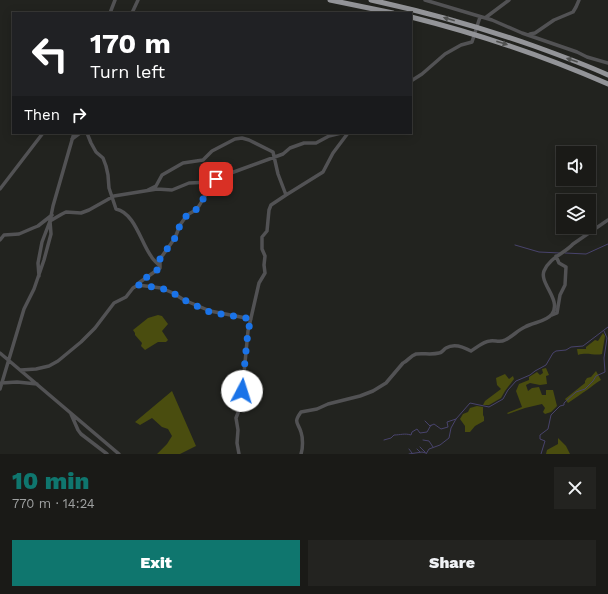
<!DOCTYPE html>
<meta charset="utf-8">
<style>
body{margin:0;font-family:"Work Sans",sans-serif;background:#232320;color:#f1f3f6;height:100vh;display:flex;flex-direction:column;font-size:15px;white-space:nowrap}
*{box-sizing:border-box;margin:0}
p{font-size:13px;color:#9fa1a1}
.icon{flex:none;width:22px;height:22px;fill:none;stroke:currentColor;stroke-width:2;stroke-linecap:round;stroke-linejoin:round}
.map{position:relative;height:454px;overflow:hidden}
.panel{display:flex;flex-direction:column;background:#1a1a17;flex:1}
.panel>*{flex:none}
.guide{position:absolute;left:12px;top:12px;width:400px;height:122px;border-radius:0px;box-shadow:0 2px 10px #0003,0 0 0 1px #383836;background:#202124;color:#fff;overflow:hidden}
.buttons{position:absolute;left:556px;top:146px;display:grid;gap:8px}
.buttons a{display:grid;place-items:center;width:40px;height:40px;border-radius:0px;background:#1a1a17;box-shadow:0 2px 10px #0003,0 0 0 1px #383836;font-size:20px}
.pin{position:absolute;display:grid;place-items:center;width:34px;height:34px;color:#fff;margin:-17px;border-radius:8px;box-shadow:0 2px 6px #0006}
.me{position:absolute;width:44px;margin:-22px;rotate:5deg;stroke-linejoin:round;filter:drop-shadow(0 0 3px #0008)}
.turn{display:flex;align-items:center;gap:14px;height:84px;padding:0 12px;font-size:18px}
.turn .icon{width:52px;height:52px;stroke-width:2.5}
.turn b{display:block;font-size:28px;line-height:34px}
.then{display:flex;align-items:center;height:38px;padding:0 12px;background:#0003;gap:8px;font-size:15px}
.round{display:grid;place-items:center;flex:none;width:42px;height:42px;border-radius:0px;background:#232320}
.overview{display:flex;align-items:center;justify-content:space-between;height:68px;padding:0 12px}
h1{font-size:24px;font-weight:800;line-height:30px;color:#0f766e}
.cta{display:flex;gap:8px;margin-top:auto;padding:8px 12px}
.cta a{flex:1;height:46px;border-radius:0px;background:#0f766e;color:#fff;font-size:16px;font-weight:800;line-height:46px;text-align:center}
.cta a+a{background:#232320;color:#f1f3f6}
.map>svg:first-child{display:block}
.green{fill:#4a4d0f}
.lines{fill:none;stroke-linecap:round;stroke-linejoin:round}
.stream{stroke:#48436c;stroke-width:1}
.minor{stroke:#525254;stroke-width:3.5}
.highway{stroke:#939498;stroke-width:5}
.oneway{fill:#4f504f}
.route{stroke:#1a73e8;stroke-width:7;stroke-dasharray:0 12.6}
</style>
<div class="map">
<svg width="608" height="454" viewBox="0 0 608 454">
<rect width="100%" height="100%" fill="#22231f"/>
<path class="green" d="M158 315 162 316 168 324 162 331 168 340 166 342H158L145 350 141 346 142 343 135 335V333L133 330 148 318Z
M603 333 605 336 602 354C595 356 587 352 578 355L577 349H586V347L595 340 598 341Z
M546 368 549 375 546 376 547 384 540 385 530 383 526 385 528 391 532 388 539 387 542 395H546V390H553L557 406 551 412 545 414 543 412 545 408 542 404 525 408 508 414 507 413 522 407 516 391 519 384 529 380V377L537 372 540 375 543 373 542 369Z
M596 371 601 380C595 383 592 387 587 390 581 394 575 398 568 403L565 399 585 383V381L587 378 591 377Z
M505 374 509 379 513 376 514 379 505 391 501 398 489 405H483L485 401 501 389 497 385 496 378Z
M172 391 196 446 180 454H157L167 444 172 436 168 429 162 427 152 418 140 425 135 422Z
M477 406 483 407V415L484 417V421L475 426 470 432H465V426L460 419 463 414 468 412 470 408Z
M558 438 566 446 570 454H546L547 450 558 444Z"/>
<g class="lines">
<path class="stream" d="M515 245 539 252 560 253
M565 253 586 254 608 244
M425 421 430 426 434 424 441 429 448 427 447 422 456 419
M384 440 391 438 394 435C400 435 405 433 411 435L412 432 417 429 420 433 427 432 431 425
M423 440 429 441 433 447
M420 447 425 452
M409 449 412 453
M417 449 420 452
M409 454 422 452 426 453
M426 454 429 449 440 445 449 438 451 428 456 419 470 403 489 407 503 399 508 390 516 381 530 375 535 371 546 365 553 353 556 351 566 350 571 347 583 346 608 327
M541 454 545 441 540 439V435L548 429 551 415 560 406 564 405V403L576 392 585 389 593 381 596 376 605 372 604 358 607 338 604 331"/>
<path class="minor" d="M425 0 492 20 522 33 577 52 587 57 608 63
M110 13 115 0
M132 13 138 0
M485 18 509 0
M530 34 535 33 554 20 573 12 576 7 579 0
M411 81 422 74 445 54 461 45 472 42 480 17
M87 133 91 143 96 152 103 158 106 166 108 175 109 188 116 209C135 213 141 243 151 256 153 260 157 263 160 266
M72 139 80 133
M0 189 43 133
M148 190 156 186 162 175 183 163 203 160 212 151 235 139 242 138 249 140 273 152 278 174 286 195 271 205 269 210 267 231 262 237V249L265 256 264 265 265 273 259 283 248 331 241 405 236 418 238 430 237 443 239 454
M286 195 323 172 333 153 348 133
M0 240 4 235 19 234 33 228 38 226 52 215
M39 276 38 263 42 242 50 221 62 214 66 212 81 213 89 210 114 196 157 189 172 190 189 183 211 182 231 173 283 154 290 148 304 143H316L329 136 341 133
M138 285 140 282 160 268V259L175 238 180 225 187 215 194 211 199 206 203 199 209 190 211 182
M552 315 557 313 560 295 565 285 566 267 559 263 556 256
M0 353 119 454
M21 370 36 369 49 366 58 361 81 342 95 328 114 303 126 297 133 288 138 285 161 288 173 293 184 300 210 311 251 319
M1 383 17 382 37 384
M0 389 24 309 34 289 44 260 51 234 50 221 53 206 74 133
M71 414 78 430 81 434 107 454
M301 454C303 448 303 438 301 432 298 422 293 423 301 412L317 409 328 404 360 396 373 391 386 383 403 363C408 361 410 356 416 354 423 353 432 355 439 353 442 353 444 349 446 348 454 343 464 347 471 351 476 348 484 341 490 341 495 340 500 343 505 340 512 337 518 330 525 327 534 322 546 322 552 314 562 300 539 283 544 271 550 257 564 254 573 244L608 220"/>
<path class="highway" d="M330 0 393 13
M371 0C426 12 480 27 534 46 559 55 584 64 608 75
M411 17C479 34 544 56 608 84"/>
</g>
<defs><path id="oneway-solid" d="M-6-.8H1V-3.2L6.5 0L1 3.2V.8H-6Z"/></defs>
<g class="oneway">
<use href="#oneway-solid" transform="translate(449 19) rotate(-164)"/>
<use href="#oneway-solid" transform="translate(502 43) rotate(18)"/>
<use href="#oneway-solid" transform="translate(572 60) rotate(-161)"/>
</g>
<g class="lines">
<path class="route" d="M216 179 211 182 210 190 203 199 199 206 194 212 187 215 180 225 175 238 160 259V268L140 282 138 285 161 288 173 293 184 300 210 312 251 319 248 331 242 391"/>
</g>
</svg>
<div class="buttons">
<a><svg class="icon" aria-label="sound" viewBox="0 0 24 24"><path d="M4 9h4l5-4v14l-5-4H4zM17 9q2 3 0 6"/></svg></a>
<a><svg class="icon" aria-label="layers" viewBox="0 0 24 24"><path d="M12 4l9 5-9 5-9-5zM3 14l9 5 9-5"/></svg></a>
</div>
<div class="pin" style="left:216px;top:179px;background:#d93025"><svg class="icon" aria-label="arrive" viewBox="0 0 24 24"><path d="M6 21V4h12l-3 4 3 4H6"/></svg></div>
<svg class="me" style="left:242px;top:391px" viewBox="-20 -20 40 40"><circle r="19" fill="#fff"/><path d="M0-13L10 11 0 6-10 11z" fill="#1a73e8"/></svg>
<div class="guide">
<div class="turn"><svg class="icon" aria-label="left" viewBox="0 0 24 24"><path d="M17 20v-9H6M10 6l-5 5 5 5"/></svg><div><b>170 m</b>Turn left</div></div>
<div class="then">Then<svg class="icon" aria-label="right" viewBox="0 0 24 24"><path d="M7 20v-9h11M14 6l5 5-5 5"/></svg></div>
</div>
</div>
<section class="panel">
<div class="overview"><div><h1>10 min</h1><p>770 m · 14:24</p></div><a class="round"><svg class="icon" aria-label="close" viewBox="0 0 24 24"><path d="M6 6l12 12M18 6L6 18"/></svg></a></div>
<div class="cta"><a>Exit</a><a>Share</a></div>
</section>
